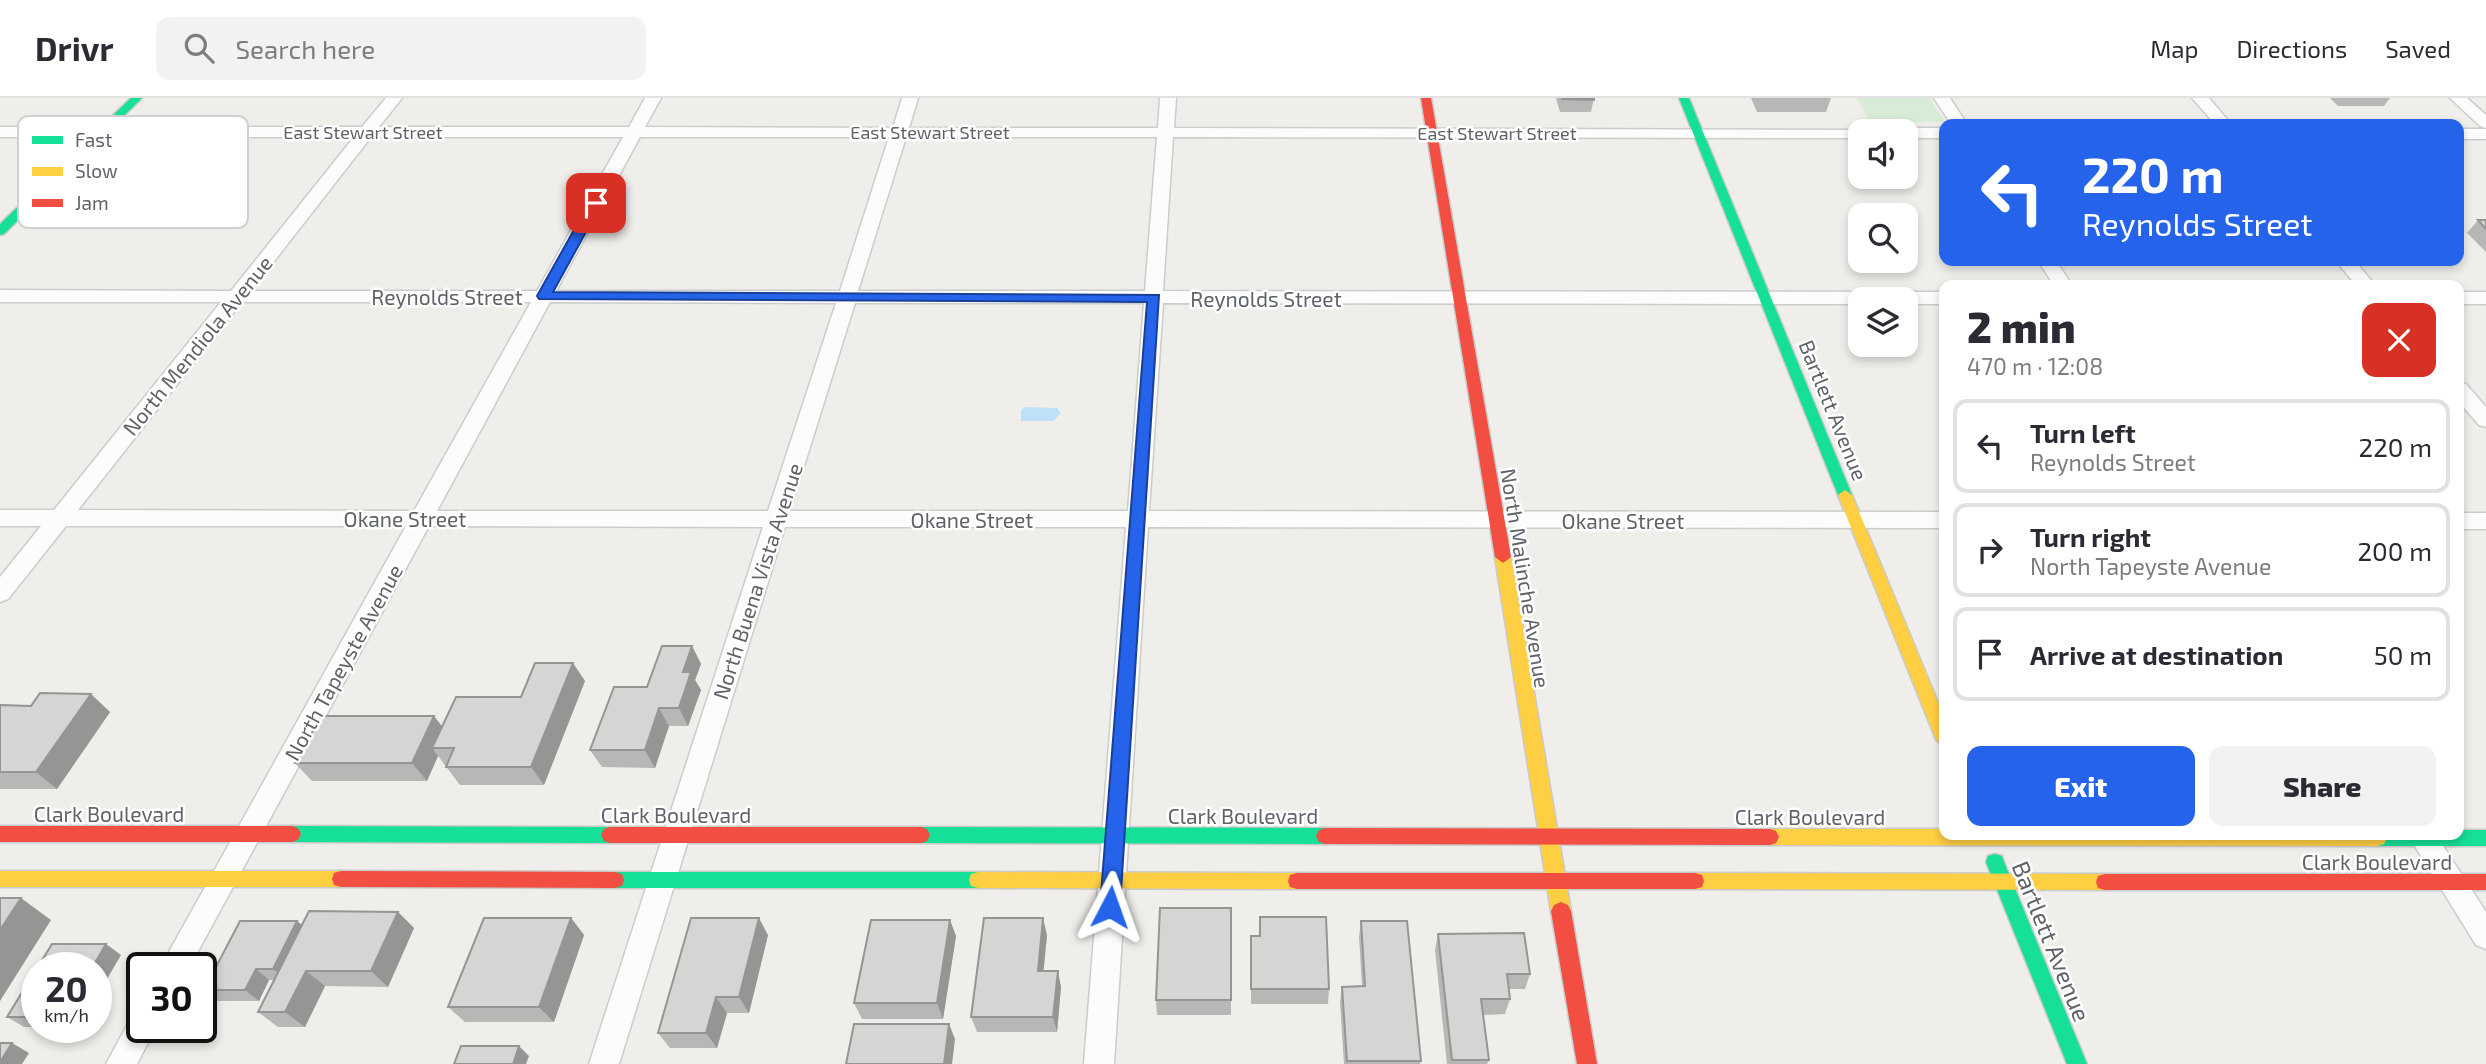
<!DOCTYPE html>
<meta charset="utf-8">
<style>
body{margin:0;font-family:"Exo 2",sans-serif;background:#f2f2f3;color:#2b2b33;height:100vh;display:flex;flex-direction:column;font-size:26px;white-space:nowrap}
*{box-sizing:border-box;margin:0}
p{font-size:23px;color:#7c7c81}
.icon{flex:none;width:38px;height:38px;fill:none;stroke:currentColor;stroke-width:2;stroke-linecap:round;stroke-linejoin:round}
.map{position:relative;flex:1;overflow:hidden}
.drawer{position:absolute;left:1939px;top:182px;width:525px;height:560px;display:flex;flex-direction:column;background:#fff;border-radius:14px;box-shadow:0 4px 10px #0003}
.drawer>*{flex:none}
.banner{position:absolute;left:1939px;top:21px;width:525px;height:147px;border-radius:14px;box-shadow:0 4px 10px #0003;background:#2563eb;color:#fff;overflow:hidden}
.fabs{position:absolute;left:1848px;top:21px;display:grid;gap:14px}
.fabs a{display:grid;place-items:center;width:70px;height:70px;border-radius:14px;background:#fff;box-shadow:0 4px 10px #0003;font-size:35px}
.speed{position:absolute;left:21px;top:854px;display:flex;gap:14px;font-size:35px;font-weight:700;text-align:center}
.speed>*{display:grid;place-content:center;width:91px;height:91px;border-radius:50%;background:#fff;box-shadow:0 4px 10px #0003;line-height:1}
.speed small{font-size:18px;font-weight:400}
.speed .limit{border:4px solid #111;border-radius:10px;background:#fff;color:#111}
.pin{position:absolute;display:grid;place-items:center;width:60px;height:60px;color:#fff;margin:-30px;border-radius:14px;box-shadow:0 4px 10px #0006}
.me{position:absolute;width:77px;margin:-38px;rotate:4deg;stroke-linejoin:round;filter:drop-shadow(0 0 5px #0008)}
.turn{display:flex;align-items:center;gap:24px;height:147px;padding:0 28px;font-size:32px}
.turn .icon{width:91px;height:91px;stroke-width:2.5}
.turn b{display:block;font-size:49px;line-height:60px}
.round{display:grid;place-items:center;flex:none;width:74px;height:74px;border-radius:14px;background:#f2f2f3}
.head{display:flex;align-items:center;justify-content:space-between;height:119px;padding:0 28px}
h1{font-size:42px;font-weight:800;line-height:52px}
.primary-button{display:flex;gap:14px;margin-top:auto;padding:14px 28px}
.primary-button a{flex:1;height:80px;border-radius:14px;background:#2563eb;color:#fff;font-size:28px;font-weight:800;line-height:80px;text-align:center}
.primary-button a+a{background:#f2f2f3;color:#2b2b33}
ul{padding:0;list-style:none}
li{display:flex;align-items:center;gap:21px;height:94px;margin:0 14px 10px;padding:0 14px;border:4px solid #e1e1e2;border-radius:14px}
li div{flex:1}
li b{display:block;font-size:26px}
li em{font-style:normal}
header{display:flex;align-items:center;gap:42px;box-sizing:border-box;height:98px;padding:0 35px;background:#fff;border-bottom:2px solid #e1e1e2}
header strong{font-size:33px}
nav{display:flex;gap:38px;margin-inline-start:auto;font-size:24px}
.search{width:490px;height:63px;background:#f2f2f3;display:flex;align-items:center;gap:18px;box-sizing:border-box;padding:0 24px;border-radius:14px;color:#7c7c81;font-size:26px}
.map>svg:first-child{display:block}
.green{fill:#d8ebd6}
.water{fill:#bfe0f9}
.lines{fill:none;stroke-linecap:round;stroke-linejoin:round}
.street-casing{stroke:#cbcccc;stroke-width:3}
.fast-casing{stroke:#cacacb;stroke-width:3}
.slow-casing{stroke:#cacacb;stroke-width:3}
.jam-casing{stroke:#cacacb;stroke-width:3}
.street{fill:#fdfcfc;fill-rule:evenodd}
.fast{fill:#16e098;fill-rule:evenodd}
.slow{fill:#ffcf43;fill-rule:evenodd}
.jam{fill:#f24e42;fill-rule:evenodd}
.wall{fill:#b8b7b5}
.shaded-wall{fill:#969594}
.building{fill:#d6d5d3;stroke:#969594;stroke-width:2}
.route{fill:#2563eb;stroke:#184099;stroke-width:2}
.labels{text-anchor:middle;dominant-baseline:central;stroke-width:5;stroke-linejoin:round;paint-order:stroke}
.far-street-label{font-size:18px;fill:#5f6368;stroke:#fff}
.street-label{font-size:21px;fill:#5f6368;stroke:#fff}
.near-street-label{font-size:24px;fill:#5f6368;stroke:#fff}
.key{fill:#fff;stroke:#cfd0d2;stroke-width:2}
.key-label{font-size:19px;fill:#5f6368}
</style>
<header>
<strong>Drivr</strong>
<div class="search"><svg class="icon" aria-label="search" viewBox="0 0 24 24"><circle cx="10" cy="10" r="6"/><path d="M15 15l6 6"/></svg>Search here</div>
<nav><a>Map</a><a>Directions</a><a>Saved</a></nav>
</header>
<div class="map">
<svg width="2486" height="966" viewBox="0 0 2486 966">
<rect width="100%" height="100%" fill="#efeeea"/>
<path class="green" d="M1857 0H1930L1945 24H1870Z"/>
<path class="water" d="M1025 309 1057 310 1061 315 1053 323H1021V312Z"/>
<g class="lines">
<defs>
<path id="street" d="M386 0H402L379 29H629L645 0H661L645 29 893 30 902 0H918L909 30H1158L1160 0H1176L1174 30 1866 32 1860 33V40L1173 39 1163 193 1944 194V206H1906V201H1860V206L1163 205 1149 413 1944 414V430L1148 429 1114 966H1084L1126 429H785L619 966H589L763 429 429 428 189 870H160L406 428H66L8 501 0 504V479L41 428H0V412H54L221 204H0V192L231 193 354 39H0V29H362ZM371 39H623L537 193H251ZM640 39H889L840 193H556ZM906 39H1157L1145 193H858ZM242 204H531L414 413 78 412ZM550 204 836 205 768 413H437ZM855 205H1144L1128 413H790Z
M1934 0H1950L1967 26H1951Z
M2192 0H2209L2231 26H2215Z
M2450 0H2467L2486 17V30L2480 28Z
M1906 30H1944V40H1906V33H1899Z
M2459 31H2486V41H2459Z
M2038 163H2056L2072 187H2054Z
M2336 163H2355L2375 187H2356Z
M2459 194H2486V206H2459Z
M2459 284 2466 286 2486 309V329L2479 327 2459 304Z
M2459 415H2486V431H2459Z
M2408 737H2436L2486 814V851L2476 847Z
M142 914V929H156L137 966H106L132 918Z"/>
<path id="fast" d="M131 0H142L4 136 0 137V126Z
M1679 0H1689L1852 397 1850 401H1840L1838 397Z
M292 728 610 729 616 731 619 737 616 743 610 745 292 744 286 742 283 736 286 730Z
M921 729 1325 730 1331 732 1334 738 1331 744 1325 746 921 745 915 743 912 737 915 731Z
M2459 732H2486V748H2378L2372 746 2369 740 2370 737H2459Z
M1995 756 2002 758 2004 764 2087 966H2067L1986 764 1988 758Z
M615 774H978L985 776 987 782 985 788 978 790H615L608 788 606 782 608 776Z"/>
<path id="slow" d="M1845 392 1852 397 1944 619V646L1938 644 1935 639 1838 397Z
M1503 453 1511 459 1571 813 1568 819 1561 822 1554 819 1551 813 1495 459Z
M1770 731H1944V737H2386L2387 740 2384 746 2378 748 1770 747 1764 745 1761 739 1764 733Z
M0 773H341L348 775 350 781 348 787 341 789H0Z
M978 774 1297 775 1304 777 1306 783 1304 789 1297 791 978 790 971 788 969 782 971 776Z
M1695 775 2105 776 2112 778 2114 784 2112 790 2105 792 1695 791 1688 789 1686 783 1688 777Z"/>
<path id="jam" d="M1421 0H1431L1511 459 1503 465 1495 459Z
M0 728H292L298 730 301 736 298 742 292 744H0Z
M610 729H921L927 731 930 737 927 743 921 745H610L604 743 601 737 604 731Z
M1325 730 1770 731 1776 733 1779 739 1776 745 1770 747 1325 746 1319 744 1316 738 1319 732Z
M341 773 615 774 622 776 624 782 622 788 615 790 341 789 334 787 332 781 334 775Z
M1297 775H1695L1702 777 1704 783 1702 789 1695 791H1297L1290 789 1288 783 1290 777Z
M2105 776H2486V792H2105L2098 790 2096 784 2098 778Z
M1561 804 1568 807 1571 813 1597 966H1577L1551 813 1554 807Z"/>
</defs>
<use href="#street" class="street-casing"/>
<use href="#fast" class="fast-casing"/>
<use href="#slow" class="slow-casing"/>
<use href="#jam" class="jam-casing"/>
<use href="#street" class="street"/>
<use href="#fast" class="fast"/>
<use href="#slow" class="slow"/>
<use href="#jam" class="jam"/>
</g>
<path class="wall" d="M1556 0H1594L1591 14H1560Z
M1751 0H1831L1826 14H1757Z
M2330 0H2390L2384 8H2338Z
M2486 121V154L2467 135 2478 122H2485Z
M692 548 701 566 695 582 701 592 688 628H669L655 670 602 669 590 652 647 589Z
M585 583 544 687H460L438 658 427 683H312L295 665 442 628 521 599Z
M0 607 31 608 110 614 57 691H0Z
M1231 810V917H1157L1156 902Z
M398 814 414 830 388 889 325 888 305 929H278L258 914 274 882H269L259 903H218L204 892 297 823 302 827Z
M571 820 584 837 554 924H465L448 909Z
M1361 823 1421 963 1420 966H1344L1340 904 1342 889 1362 888 1359 839Z
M1438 836 1530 876 1525 891H1509L1510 901 1505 916 1483 917 1489 962 1487 966H1447L1435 852Z
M768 837 749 915H727L717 950H670L658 935Z
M1047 837 1043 873 1061 889 1057 934H977L971 919Z
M956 838 943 921H862L854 905Z
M1251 838 1329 891 1328 906H1251Z
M37 870V929H24L7 919Z"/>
<path class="shaded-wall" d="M692 548 701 566 695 582 701 592 688 628 679 610 683 574Z
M573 565 585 583 544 687 531 669Z
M91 596 110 614 57 691 36 674Z
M659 610 669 628 655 670 645 652Z
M434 618 448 636 432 650 438 658 427 683 412 665Z
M21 800 51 822 0 903V832Z
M398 814 414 830 388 889 371 873Z
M571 820 584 837 554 924 539 909Z
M759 820 768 837 749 915 739 899Z
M1043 820 1047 837 1042 889 1038 873Z
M950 822 956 838 943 921 937 905Z
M297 823 310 834 287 882 273 871Z
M106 846 121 857 96 900V870H92Z
M256 871 269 882 259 903 245 892Z
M306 873 325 888 305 929 285 914Z
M1058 873 1061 889 1057 934 1053 919Z
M716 899 727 915 717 950 706 935Z
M949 926 955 941 952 966H944Z
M12 945 29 955 22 966H0V964Z
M519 948 529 958 526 966H513Z"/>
<path class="building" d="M1562 0H1594V2L1562 1Z
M2478 122H2486V131Z
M662 548H692L683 574H691L679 610H659L645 652H590L614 589H647Z
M535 565H573L531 669H446L454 650H432L456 599H521Z
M40 595 91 596 36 674H0V607L31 608Z
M321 618H434L412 665H295Z
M0 800H21L0 832Z
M1160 810H1231V902H1156Z
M309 813 398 814 371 873H306L285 914H258Z
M1260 819H1326L1329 891H1251V838H1260Z
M484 820H571L539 909H448Z
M691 820H759L739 899H716L706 935H658Z
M984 820H1043L1038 873H1058L1053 919H971Z
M871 822H950L937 905H854Z
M240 823H297L273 871H256L245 892H204Z
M1361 823H1407L1421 963H1347L1342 889 1365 888Z
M1524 835 1530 876H1507L1510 901H1481L1489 962H1452L1438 836Z
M52 846H106L92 870H37Z
M37 870V919H7Z
M854 926H949L944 966H846Z
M0 945H12L0 964Z
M461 948H519L513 966H454Z"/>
<path class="route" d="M596 101 602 105 553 194 1159 197 1120 809 1117 815 1110 817 1103 815 1100 809 1147 204 539 201 537 198 589 105Z"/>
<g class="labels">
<g class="far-street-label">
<text x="363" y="34">East Stewart Street</text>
<text x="930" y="34">East Stewart Street</text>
<text x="1497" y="35">East Stewart Street</text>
</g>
<g class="street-label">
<text x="447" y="198">Reynolds Street</text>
<text x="1266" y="200">Reynolds Street</text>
<text transform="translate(197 247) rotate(-51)">North Mendiola Avenue</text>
<text transform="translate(1834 312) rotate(68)">Bartlett Avenue</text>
<text x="405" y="420">Okane Street</text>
<text x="972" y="421">Okane Street</text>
<text x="1623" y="422">Okane Street</text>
<text transform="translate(1526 480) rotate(81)">North Malinche Avenue</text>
<text transform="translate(757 483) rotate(-72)">North Buena Vista Avenue</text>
<text transform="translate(343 564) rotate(-61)">North Tapeyste Avenue</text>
<text x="109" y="715">Clark Boulevard</text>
<text x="676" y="716">Clark Boulevard</text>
<text x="1243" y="717">Clark Boulevard</text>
<text x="1810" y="718">Clark Boulevard</text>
<text x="2377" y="763">Clark Boulevard</text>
</g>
<g class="near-street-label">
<text transform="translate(2052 843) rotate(68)">Bartlett Avenue</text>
</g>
</g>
<rect x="18" y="18" width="230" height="112" rx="10" class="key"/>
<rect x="32" y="38" width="31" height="8" fill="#16e098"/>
<rect x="32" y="69" width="31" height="9" fill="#ffcf43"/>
<rect x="32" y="101" width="31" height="8" fill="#f24e42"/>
<g class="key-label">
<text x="75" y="49">Fast</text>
<text x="75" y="80">Slow</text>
<text x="75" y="112">Jam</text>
</g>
</svg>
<div class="fabs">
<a><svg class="icon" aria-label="sound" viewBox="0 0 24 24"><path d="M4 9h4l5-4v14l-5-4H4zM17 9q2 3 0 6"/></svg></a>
<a><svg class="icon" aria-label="search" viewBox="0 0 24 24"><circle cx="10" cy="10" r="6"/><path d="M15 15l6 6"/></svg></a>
<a><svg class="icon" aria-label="layers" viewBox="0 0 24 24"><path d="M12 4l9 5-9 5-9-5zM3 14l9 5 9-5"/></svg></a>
</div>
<div class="speed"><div>20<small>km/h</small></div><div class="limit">30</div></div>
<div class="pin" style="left:596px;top:105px;background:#d93025"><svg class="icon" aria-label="arrive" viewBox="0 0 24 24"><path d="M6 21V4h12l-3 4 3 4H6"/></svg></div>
<svg class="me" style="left:1110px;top:809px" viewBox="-20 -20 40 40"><path d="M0-17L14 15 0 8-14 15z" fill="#2563eb" stroke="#fff" stroke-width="4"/></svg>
<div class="banner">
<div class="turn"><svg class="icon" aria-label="left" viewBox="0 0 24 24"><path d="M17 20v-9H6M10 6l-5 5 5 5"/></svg><div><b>220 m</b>Reynolds Street</div></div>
</div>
<section class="drawer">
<div class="head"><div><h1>2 min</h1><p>470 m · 12:08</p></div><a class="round" style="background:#d93025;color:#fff"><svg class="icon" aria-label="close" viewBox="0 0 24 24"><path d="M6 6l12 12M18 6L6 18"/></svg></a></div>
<ul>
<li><svg class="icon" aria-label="left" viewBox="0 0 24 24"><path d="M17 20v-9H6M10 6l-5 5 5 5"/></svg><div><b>Turn left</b><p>Reynolds Street</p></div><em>220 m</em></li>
<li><svg class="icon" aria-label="right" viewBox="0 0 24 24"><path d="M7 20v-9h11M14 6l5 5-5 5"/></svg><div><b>Turn right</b><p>North Tapeyste Avenue</p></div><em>200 m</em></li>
<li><svg class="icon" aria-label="arrive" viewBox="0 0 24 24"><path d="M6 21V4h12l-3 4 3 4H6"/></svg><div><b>Arrive at destination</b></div><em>50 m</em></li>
</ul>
<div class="primary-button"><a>Exit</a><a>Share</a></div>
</section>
</div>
